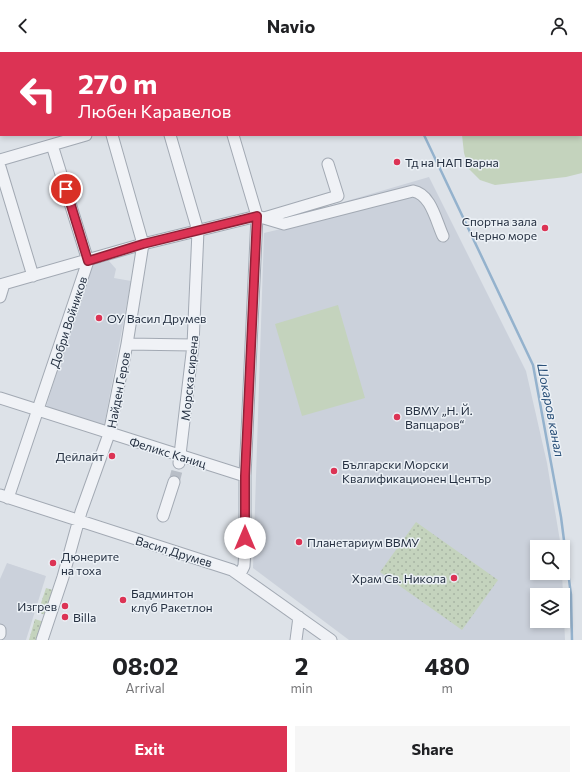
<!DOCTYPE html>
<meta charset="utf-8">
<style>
body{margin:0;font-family:Commissioner,sans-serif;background:#f6f6f6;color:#202124;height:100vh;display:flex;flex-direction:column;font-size:15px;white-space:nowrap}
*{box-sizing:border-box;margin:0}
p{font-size:13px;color:#757577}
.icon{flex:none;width:22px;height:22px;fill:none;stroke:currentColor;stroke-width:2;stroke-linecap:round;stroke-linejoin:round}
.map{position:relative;height:588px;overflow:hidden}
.drawer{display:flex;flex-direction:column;background:#fff;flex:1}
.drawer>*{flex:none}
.banner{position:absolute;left:0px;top:0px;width:582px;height:84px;box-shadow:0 2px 6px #0003;background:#dc3354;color:#fff;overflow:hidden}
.buttons{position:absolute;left:530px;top:488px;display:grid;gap:8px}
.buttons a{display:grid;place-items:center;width:40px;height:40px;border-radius:0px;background:#fff;box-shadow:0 2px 6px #0003;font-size:20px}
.pin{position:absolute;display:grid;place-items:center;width:34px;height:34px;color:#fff;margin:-17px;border:2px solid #fff;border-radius:50%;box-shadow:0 1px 4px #0007}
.me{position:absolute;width:44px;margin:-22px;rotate:0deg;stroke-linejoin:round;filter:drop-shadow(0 0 3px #0008)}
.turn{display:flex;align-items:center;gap:14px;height:84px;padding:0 12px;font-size:18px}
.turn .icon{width:52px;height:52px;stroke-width:2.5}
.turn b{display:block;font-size:28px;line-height:34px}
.eta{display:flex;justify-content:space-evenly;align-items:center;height:68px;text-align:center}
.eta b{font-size:24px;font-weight:700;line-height:28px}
.cta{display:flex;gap:8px;margin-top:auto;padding:8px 12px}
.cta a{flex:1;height:46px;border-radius:0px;background:#dc3354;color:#fff;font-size:16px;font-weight:700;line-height:46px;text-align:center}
.cta a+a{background:#f6f6f6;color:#202124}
header{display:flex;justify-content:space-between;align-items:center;height:52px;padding:0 12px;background:#fff;font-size:18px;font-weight:700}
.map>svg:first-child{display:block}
.built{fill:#cbd1db;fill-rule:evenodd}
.green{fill:url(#green-dots)}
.pitch{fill:#c4d3bd}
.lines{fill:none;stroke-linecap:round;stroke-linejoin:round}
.stream{stroke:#94b2cd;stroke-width:2.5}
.minor-tunnel{stroke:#b8bec7;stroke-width:11;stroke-dasharray:11 5.5;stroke-linecap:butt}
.minor-casing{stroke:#a2a9b3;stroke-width:13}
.minor{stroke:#f0f2f6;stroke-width:11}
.route-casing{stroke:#8f2137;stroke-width:10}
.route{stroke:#dc3354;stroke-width:7}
.poi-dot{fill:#dc3354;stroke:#ecf1f6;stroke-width:1.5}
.labels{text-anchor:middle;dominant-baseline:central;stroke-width:3;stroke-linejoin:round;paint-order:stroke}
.poi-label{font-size:12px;fill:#253041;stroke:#ecf1f6;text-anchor:start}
.street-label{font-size:12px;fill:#253041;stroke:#ecf1f6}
.water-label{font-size:13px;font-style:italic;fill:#2b5179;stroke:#ecf1f6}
</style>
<header><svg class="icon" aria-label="back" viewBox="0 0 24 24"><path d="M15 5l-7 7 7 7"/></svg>Navio<svg class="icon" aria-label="person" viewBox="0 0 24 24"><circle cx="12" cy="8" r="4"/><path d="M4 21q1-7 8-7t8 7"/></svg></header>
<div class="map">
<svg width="582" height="588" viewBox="0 0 582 588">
<defs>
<pattern id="green-dots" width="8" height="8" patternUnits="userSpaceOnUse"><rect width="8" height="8" fill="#c4d3bd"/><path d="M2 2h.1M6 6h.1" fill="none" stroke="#a8b5a4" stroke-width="1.8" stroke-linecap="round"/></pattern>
</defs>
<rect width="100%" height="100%" fill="#dde2e8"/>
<path class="built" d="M429 125 526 319 547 411 561 495H537V521H562L565 588H349L253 516 264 181 285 176V167ZM537 543H563V569H537Z
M109 209 116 217 114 226 131 229 104 374 46 355 90 213Z
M7 511 46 524 26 588H0V527Z"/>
<path class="green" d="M218 0H303L218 1Z
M416 470 498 528 462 578 380 520Z
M46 536 53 538 45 563 38 560Z
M35 567 44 570 38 588H29Z"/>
<path class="pitch" d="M455 0H582V121L566 125 495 133 480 128 469 117 464 101 462 83H581V1Z
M338 253 365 346 302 364 275 272Z"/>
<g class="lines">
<path class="stream" d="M386 0 387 1
M424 83 533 313 561 465 571 543 572 588"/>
<path class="minor-tunnel" d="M174 430 179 411"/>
<defs>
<path id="minor" d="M87 0V1
M208 0 209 1
M178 1 181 0
M170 83 198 179 193 293 179 411
M233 83 257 164 245 424V497L244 514 240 522
M0 108 86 83
M0 115 33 224
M257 164 284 172 413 139C431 142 436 169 443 184
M264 166 338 144 328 112
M0 233 143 192 257 164
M0 245 4 232
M127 292 193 293
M0 346 245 424
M0 443 232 518 331 588
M8 446 88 209 52 93
M163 464 174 430
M0 578V582
M42 588 63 525 81 460 109 382 127 292 143 192 112 83
M296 588 299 565"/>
</defs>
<use href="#minor" class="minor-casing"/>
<use href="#minor" class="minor"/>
</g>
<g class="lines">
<defs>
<path id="route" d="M66 137 88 209 143 192 257 164 245 424V486"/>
</defs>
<use href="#route" class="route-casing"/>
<use href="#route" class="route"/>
</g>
<g class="poi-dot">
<circle cx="397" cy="110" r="4"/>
<circle cx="545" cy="176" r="4"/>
<circle cx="99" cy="266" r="4"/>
<circle cx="397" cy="365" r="4"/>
<circle cx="112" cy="404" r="4"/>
<circle cx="334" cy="419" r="4"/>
<circle cx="299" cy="490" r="4"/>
<circle cx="53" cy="511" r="4"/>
<circle cx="454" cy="526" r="4"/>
<circle cx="123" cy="548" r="4"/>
<circle cx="65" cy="554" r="4"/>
<circle cx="65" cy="565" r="4"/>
</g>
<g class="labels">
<g class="poi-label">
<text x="405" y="110">Тд на НАП Варна</text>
<text x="537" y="169" text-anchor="end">Спортна зала<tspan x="537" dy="14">Черно море</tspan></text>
<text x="107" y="266">ОУ Васил Друмев</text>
<text x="405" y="358">ВВМУ „Н. Й.<tspan x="405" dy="14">Вапцаров“</tspan></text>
<text x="104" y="404" text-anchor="end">Дейлайт</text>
<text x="342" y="412">Български Морски<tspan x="342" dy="14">Квалификационен Център</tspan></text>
<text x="307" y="490">Планетариум ВВМУ</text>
<text x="61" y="504">Дюнерите<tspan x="61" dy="14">на тоха</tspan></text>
<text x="446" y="526" text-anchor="end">Храм Св. Никола</text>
<text x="131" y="541">Бадминтон<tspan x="131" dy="14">клуб Ракетлон</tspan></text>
<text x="57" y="554" text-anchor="end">Изгрев</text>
<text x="73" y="565">Billa</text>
</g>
<g class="street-label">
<text transform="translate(68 270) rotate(-72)">Добри Войников</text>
<text transform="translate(189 326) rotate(-84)">Морска сирена</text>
<text transform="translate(118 338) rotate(-79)">Найден Геров</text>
<text transform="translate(168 400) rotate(17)">Феликс Каниц</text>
<text transform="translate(174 499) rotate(17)">Васил Друмев</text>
</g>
<g class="water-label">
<text transform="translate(551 358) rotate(79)">Шокаров канал</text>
</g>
</g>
</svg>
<div class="buttons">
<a><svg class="icon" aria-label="search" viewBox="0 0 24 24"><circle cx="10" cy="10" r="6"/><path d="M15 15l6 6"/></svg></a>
<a><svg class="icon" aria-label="layers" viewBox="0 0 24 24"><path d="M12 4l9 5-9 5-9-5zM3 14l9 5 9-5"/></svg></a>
</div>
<div class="pin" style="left:66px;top:137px;background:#d93025"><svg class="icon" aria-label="arrive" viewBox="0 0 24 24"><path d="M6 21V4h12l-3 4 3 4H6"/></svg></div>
<svg class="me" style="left:245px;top:486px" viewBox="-20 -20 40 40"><circle r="19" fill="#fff"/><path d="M0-13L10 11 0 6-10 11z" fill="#dc3354"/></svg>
<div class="banner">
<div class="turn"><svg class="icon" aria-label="left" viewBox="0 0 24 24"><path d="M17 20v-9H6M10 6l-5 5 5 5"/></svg><div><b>270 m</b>Любен Каравелов</div></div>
</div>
</div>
<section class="drawer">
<div class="eta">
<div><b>08:02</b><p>Arrival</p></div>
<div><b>2</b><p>min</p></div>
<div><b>480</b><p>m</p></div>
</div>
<div class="cta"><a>Exit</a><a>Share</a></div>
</section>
